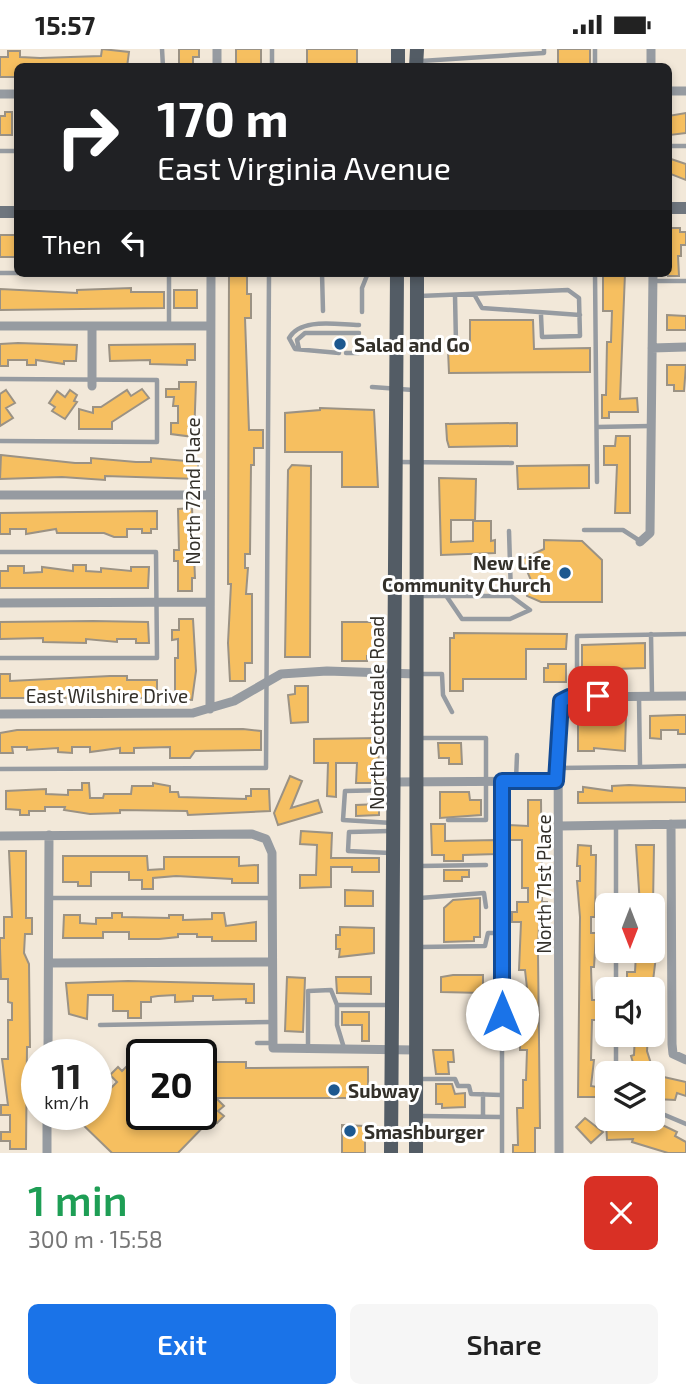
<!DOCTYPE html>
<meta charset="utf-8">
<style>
body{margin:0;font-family:"Exo 2",sans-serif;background:#f6f6f6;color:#222;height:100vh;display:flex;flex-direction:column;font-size:26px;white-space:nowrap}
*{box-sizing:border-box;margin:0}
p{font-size:23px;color:#767676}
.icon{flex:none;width:38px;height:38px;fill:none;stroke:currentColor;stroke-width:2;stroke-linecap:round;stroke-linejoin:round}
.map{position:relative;height:1104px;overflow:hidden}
.side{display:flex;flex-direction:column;background:#fff;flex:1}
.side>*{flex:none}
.guide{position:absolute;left:14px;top:14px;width:658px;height:214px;border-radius:10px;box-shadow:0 4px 10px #0003;background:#202124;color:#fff;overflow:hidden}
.needle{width:46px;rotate:180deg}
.tools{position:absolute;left:595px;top:844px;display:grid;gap:14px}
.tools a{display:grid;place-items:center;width:70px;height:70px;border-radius:10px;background:#fff;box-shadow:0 4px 10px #0003;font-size:35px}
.speed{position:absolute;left:21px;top:990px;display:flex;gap:14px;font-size:35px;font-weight:700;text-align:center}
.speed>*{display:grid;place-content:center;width:91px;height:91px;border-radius:50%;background:#fff;box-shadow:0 4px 10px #0003;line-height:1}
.speed small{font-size:18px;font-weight:400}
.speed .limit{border:4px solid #111;border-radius:10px;background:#fff;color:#111}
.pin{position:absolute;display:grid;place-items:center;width:60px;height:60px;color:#fff;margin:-30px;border-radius:14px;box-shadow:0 4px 10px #0006}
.me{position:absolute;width:77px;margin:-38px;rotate:0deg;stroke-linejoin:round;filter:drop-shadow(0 0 5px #0008)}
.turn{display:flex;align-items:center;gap:24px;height:147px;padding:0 28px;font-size:32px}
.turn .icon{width:91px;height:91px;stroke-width:2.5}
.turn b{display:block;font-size:49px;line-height:60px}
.then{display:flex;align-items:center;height:66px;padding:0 28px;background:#0003;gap:14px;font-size:26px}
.round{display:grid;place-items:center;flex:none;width:74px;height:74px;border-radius:10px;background:#f6f6f6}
.headline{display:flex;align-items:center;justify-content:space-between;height:119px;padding:0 28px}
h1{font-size:42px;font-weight:600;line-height:52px;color:#1e9e55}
.cta{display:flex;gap:14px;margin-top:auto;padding:14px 28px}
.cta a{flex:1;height:80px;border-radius:10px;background:#1a73e8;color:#fff;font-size:28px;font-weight:600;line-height:80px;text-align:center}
.cta a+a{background:#f6f6f6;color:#222}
.status{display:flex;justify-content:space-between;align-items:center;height:49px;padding:0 35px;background:#fff;direction:ltr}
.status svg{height:19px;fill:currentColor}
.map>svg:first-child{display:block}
.building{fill:#f6bf60;stroke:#9b9284;stroke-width:2}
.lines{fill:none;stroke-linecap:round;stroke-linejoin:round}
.lane{stroke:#969ba1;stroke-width:4.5}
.street{stroke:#969ba1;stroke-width:9}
.secondary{stroke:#6f767e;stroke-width:12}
.primary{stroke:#535c65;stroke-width:14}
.route-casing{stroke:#114b97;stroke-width:18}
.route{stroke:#1a73e8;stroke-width:12}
.poi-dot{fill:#1d588f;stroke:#fff;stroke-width:2.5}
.labels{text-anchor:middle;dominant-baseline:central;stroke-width:6;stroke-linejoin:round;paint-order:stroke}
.poi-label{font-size:19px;font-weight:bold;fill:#33302a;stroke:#fff;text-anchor:start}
.street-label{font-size:19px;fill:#33302a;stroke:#fff}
</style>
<div class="status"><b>15:57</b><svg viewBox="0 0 49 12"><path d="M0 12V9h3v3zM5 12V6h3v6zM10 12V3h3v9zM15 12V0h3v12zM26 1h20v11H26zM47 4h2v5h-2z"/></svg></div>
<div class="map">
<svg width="686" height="1104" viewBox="0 0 686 1104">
<rect width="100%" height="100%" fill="#f2e8d9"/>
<path class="building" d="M102 0 129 3 127 18H18V28H0V8H8V2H20V8L40 9 101 7Z
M179 0H199V8H193V18H179Z
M236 0H261V18H236Z
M307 0H357V18H307Z
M558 0H590V15L558 16Z
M5 63H12V86H0V67H5Z
M686 64V84L670 86 668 67Z
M671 110 686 115V131L668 124Z
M668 179H680V183H686V196H681V207H678L679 227H668Z
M0 186H16V208H0Z
M229 224H247V245H251V269H245L249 381H263V399H254V416H251L250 505H245V519H248L246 545H252V614H245V632H230L228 594 231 535H228Z
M603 224H625L620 350 637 349 638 363H609V369H602V346H606L607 293H611L612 262H603Z
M131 239V243H164V259L0 261V240L77 244V241Z
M174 241H197V259H174Z
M667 266 686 267V281H667Z
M470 271H533L534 300 590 299V323L449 324 448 301 470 300Z
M18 294 77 296 76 312H64V315L36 311V316H27V311H8V317H0V295Z
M195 295V311H187V316L150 315V311L110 312 109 296Z
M667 316H686L684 342H674V336H667Z
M179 333H196L194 388 171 385V374H178V357H173L174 348H166V340H179Z
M142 340 149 349 112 373V380H79V360L93 364V358H101L127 341 131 347Z
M6 341 15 354 6 359 13 369 0 377V345Z
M70 341 77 346 74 352 77 353 65 370 52 362 55 358 49 354 57 342 65 348Z
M320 359 374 361 378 438H342V403H285V364L320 361Z
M517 374V397L449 398 447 391 446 375Z
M616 387H630V464H615L617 416H604V397H615Z
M1 406 75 414H91V409L136 413H151V409L198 413V430L105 427V431L62 428 0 430Z
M292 416 311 417 310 608H285L288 421Z
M589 416V439L518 440 517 417Z
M439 429 476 430 475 471H451V493L473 492V472H491V492L495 491V504L441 506Z
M192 459 195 529H192V542H178V512H174V501H179L178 460Z
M157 462V480H151V484H142V480H127V488H114L104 484H57L56 480 26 485V480H10V485H0V464Z
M544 491 582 492 602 511V553H541L527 547 528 539 533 536 522 510 544 500Z
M73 516H86V522L101 523V519L131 522V518H149L148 539H0V522H8V517H24V524L42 523V518L73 522Z
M179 570H193L196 622 192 651 177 650V642H175V609H178V590L172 591V581H179Z
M93 572 148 573 149 594H136V590H117V593L86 590V594L43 593V589L0 590V573Z
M342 573H378V583H373V607H367V612H342Z
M454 584 567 585 566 600H526V630H463V642H450V589H454Z
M645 594V619L582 621V596Z
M548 615H566V633H544V619H548Z
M0 625H10V632L110 627H127V631H157V649H0Z
M295 637H308V673L291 674 288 646 295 645Z
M593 663 626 666 625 702 594 699V702H578V667L593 666Z
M678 666H686V685H678V681H661V690L650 689V667Z
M243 680 261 682V701L195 702 190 709H170V698L134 699V704H120V699L90 703V698H72V704L58 703V699L27 701V698H12L13 704H0V684L17 681Z
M379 689 378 734H356L357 714H336V748L327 747 328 714H314V690Z
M438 694H461L462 715H449V709H439Z
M290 727 302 732 291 759 318 751 322 763 278 776 274 764Z
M82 734H89L90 749H103L104 745H131L132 737H153V734L170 737V743H178L179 748 246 750V747H251V740H269L270 762 188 766 187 762 120 761V764L90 765 64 761 65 758H45V762H29V766H20V761L6 760V742L46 740V745L68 746V741H82Z
M629 736 686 739V753L578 754V743H583V738L612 742V737Z
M440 743H469L470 751H481V766L440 769Z
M528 751H541L542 853H547V861H542L539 874 538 905 540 1079H535V1104H513V1096H518L517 1059H523V1031H526L527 1001H520V982H527V939L525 921H519L521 873H512V863H517V853H528V839H522V791H508L509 776 528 777Z
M379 755V766L356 767V756Z
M431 775H445V792L497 791V805L463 806V812H444V806H432Z
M301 782 332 784 331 809H379V823H352V818H331V838L300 839V826H316L317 796 300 795Z
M578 796 591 797V806H596L595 868H591V884H596L594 918H591L592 951H600L596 971H592L591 1011H594L591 1037 597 1038V1048H578L580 868 577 832H580V817H577Z
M636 796H654L653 856H640Z
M9 802H26V869H32V885H25L24 904 29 915 30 998H27L26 1100H10V1092H1V1083H10V1066H1V1056H8L2 1010H8V971H12V954L8 953V930H1L0 899V889H4V868H12Z
M63 807H147L148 821 164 820V808H239V817L258 816V834H232V830L176 827 153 829V840H142V831H129V823H91V837H78V833H63Z
M444 821H469V828H462V832H444Z
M345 841 373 842V857H345Z
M480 849V888H474V892L444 893V859L453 851Z
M112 864H122V868L169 869V866H183V871L212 870V864H224L226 877 256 873V892H212V888H197V885H178V888L159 890H129V883H103V889H63L64 866H80V874L96 875V869H112Z
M340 878 374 879V904L339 908 340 900H336V886H340Z
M640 901H654L656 907 652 940 627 935V923H635L636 905H640Z
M453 926H483V944L441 943V928Z
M287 928 305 929 303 983 285 982Z
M336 928H371V945L337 944Z
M128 932 254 935V954H246V950L213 951V947H193V952L175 953V946L158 947 151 948V953H141V969H128V962H113V946H88L87 970 69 965 66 934Z
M342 963H369V992H362V976H342Z
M635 985H648L647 1002 654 1024H636L631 1007 634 1006Z
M433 1001H453L454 1013H448L449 1025H436Z
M142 1011V1066H201V1035L215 1048V1013H246V1019L368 1018V1049H216L224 1057 218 1062 224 1067 217 1074 212 1069 178 1104H112L79 1072 85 1066H96V1054L117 1033 110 1026 118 1018 122 1022 128 1016 133 1020Z
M655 1026 686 1033V1047L677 1044 675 1051 655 1050 658 1040 653 1039Z
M436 1035H452L455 1045 465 1044V1058L442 1059V1055H436Z
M585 1069 603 1083 591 1094 576 1078Z
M654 1072 677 1083 675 1087 686 1093V1104H668L632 1093 633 1090 607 1091 606 1074H625L646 1078 647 1075 652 1077Z
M342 1076 365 1077V1104H342Z"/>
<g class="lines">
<path class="lane" d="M162 0 163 18
M421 12 544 4V0
M272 18V0
M595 18V0
M668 97H686
M0 102H18
M0 224H18
M169 224V276
M322 224 323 262
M595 224 597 433
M653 232H686
M474 245 482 259 580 266
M455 246 456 295
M420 247 568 241 579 249 580 287 542 288 541 266
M362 263V239L368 224
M299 300 297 291 305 284H359
M339 304 295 300 289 289C301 268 338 276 359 276
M346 304H359
M0 330 157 331V393L0 392
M372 338 413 341
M597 378 651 377
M397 413 512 414
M584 481H623L640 492
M0 503H156L157 609H0
M420 547H511L509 482
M447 548 462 570H510L530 561 511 547
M651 585 652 646
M420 625H442L443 646 452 663
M577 648V587L686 585
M418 689H486V771H448
M640 718 686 717
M557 719 640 718 639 648
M0 720 266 719 269 224
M516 731 517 706
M502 733V1104
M390 741 345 742 343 771 392 774
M616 777V856
M390 782 349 783 348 802 390 804
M419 817 486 816
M49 849H271
M420 849 484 844 486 858
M420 898 485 897 488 884H502
M616 901V940
M100 976 271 973
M616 985V1024
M257 994H271
M308 999V942L331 941 337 956
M344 999 337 976V956H389
M420 1030H455L458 1037H469L471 1045 501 1046
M653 1061 686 1075
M420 1067 501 1068
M483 1068V1045"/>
<path class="street" d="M217 18V0
M651 18V0
M668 42H686
M0 45H18
M0 277H210
M652 299 686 298
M92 337V277
M0 446H209
M640 493 650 484 653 224
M0 554 210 553
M210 660 211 224
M0 665 193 664 234 652 281 625 327 622 416 625
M394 733 556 732
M671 775 672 995 673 1005 686 1011
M560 777 686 775
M0 787 252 785 266 790 272 804 273 999 415 1001
M49 914 271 913
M48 1006 49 786
M47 1104V1066
M559 1104 558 661 561 652 569 648 686 647"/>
<path class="secondary" d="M668 159H686
M0 163H18"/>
<path class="primary" d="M398 0V18
M416 18 417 0
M391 1104 397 224
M416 1104 417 224"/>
</g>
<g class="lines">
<defs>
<path id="route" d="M502 965V732H556L561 652 569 648 598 647"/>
</defs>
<use href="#route" class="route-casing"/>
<use href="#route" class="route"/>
</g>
<g class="poi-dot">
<circle cx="340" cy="295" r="7"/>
<circle cx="565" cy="524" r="7"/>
<circle cx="334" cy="1041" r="7"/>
<circle cx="350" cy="1082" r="7"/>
</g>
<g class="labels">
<g class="poi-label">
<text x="354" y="295">Salad and Go</text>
<text x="551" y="513" text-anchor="end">New Life<tspan x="551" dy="22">Community Church</tspan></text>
<text x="348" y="1041">Subway</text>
<text x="364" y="1082">Smashburger</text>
</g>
<g class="street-label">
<text transform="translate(192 442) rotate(-90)">North 72nd Place</text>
<text x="107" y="646">East Wilshire Drive</text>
<text transform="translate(376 664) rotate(-90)">North Scottsdale Road</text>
<text transform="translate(543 835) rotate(-90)">North 71st Place</text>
</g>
</g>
</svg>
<div class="tools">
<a><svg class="needle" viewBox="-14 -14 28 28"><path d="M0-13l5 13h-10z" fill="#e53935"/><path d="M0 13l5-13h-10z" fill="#767676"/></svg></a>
<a><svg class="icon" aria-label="sound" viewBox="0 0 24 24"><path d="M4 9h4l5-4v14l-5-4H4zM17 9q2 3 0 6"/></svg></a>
<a><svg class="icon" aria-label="layers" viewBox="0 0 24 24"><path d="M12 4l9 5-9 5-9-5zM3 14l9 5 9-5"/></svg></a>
</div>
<div class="speed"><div>11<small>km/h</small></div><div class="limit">20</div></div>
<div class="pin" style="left:598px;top:647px;background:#d93025"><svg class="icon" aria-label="arrive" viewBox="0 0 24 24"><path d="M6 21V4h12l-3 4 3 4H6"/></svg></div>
<svg class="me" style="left:502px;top:965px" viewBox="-20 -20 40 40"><circle r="19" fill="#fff"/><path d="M0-13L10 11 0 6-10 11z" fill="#1a73e8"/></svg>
<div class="guide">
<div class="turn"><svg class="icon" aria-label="right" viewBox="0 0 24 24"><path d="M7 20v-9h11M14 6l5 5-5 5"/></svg><div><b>170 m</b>East Virginia Avenue</div></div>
<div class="then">Then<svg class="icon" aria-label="left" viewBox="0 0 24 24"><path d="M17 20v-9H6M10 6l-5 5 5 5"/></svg></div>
</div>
</div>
<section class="side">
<div class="headline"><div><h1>1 min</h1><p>300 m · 15:58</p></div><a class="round" style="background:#d93025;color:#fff"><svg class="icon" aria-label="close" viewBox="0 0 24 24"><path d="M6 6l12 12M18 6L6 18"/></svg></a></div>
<div class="cta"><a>Exit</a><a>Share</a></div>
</section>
